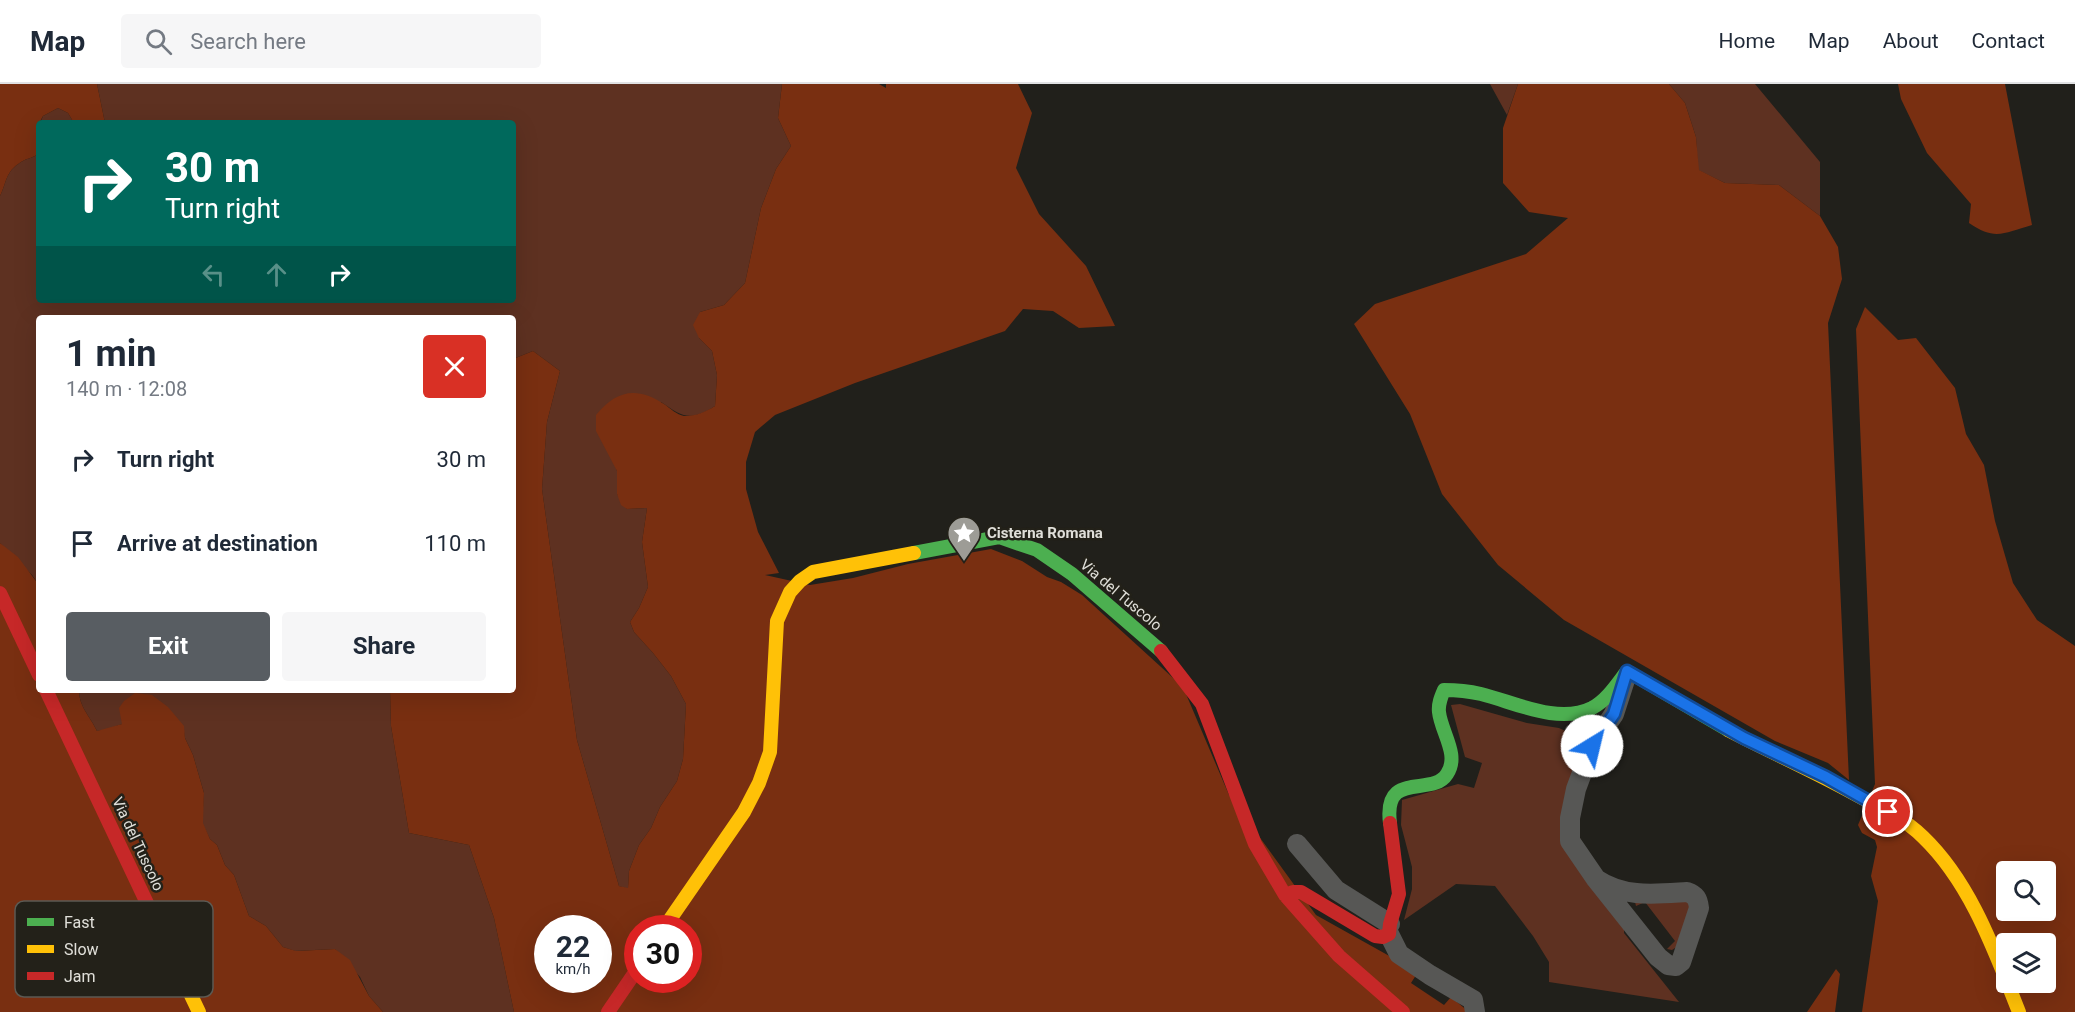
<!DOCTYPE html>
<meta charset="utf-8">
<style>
body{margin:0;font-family:Roboto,sans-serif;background:#f6f6f7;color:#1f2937;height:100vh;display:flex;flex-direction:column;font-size:22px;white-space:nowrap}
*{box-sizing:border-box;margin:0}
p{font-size:20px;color:#747a83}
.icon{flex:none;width:33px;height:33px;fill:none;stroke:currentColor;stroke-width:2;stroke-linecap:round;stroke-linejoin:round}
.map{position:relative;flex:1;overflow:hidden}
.drawer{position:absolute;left:36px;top:231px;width:480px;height:378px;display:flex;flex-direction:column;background:#fff;border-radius:6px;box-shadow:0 6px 24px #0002}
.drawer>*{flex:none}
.banner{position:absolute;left:36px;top:36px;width:480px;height:183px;border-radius:6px;box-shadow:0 6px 24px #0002;background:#00695c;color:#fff;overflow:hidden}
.buttons{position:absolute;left:1996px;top:777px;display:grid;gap:12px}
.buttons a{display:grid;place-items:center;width:60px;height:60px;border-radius:6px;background:#fff;box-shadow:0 6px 24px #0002;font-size:30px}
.speed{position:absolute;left:534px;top:831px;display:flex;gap:12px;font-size:30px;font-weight:700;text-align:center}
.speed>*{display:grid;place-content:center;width:78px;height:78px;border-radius:50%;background:#fff;box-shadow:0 6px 24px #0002;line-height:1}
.speed small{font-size:15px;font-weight:400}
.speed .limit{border:9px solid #d22;background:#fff;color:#111}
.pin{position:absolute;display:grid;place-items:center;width:51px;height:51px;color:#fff;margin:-26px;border:3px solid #fff;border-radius:50%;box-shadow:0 2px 6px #0007}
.me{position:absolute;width:66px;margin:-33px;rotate:36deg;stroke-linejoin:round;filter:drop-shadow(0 0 4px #0008)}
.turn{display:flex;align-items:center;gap:21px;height:126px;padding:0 30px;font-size:27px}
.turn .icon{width:78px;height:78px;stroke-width:2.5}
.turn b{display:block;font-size:42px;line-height:51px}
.lanes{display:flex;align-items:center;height:57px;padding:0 30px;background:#0003;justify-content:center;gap:30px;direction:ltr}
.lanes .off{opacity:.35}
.round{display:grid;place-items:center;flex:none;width:63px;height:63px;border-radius:6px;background:#f6f6f7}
.overview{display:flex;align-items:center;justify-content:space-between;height:102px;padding:0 30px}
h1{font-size:36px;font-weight:700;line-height:45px}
.button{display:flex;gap:12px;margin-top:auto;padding:12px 30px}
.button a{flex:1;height:69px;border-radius:6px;background:#585d62;color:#fff;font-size:24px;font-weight:700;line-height:69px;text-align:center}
.button a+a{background:#f6f6f7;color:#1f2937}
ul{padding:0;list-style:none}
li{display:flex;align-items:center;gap:18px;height:84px;padding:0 30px}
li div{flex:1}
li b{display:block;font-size:22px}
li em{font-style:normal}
header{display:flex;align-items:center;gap:36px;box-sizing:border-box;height:84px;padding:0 30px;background:#fff;border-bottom:2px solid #e0e1e3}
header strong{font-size:28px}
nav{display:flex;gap:33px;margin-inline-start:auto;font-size:21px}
.search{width:420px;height:54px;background:#f6f6f7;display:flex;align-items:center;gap:15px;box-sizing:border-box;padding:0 21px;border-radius:6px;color:#747a83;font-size:22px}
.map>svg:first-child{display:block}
.green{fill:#5e3121}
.forest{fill:#792f11;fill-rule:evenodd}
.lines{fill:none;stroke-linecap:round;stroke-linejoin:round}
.street{stroke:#575755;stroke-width:20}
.fast{stroke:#4caf50;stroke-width:14}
.slow{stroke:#ffc107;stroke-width:14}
.jam{stroke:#c62828;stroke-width:14}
.route-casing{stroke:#114b97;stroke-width:15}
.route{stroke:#1a73e8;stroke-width:10}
.labels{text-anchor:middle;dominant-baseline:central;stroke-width:5;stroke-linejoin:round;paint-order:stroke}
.poi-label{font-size:15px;font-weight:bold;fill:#e0dfd9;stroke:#232119;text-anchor:start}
.street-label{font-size:15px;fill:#e0dfd9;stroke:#232119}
.key{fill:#232119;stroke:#5c5a53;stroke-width:1.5}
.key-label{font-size:16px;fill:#e0dfd9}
</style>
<header>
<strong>Map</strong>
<div class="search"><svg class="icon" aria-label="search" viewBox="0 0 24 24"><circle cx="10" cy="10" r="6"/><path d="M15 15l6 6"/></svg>Search here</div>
<nav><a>Home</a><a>Map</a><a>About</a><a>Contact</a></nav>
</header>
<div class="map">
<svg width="2075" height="928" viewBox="0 0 2075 928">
<rect width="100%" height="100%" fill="#21201b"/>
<path class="green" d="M97 0H782L778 34 791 62 776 85 761 124 745 199 724 221 700 228 699 254 712 267 717 291 715 322C690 338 683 333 661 318L614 377 617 387V410L627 425 647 424 642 458 648 503 639 524 630 538 634 548 653 569 671 592 686 620 683 675 677 697 660 723 651 744 639 761 629 787 628 805 619 802 577 656 542 405 547 338 560 287 533 267 513 275V234H39V501L32 491 0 459V112C7 98 5 88 21 78 27 74 34 74 39 69V216H513V39H105Z
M1490 0H1518L1507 31Z
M1669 0H1755L1820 78V132L1779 101 1725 99 1698 86 1696 53 1685 19Z
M58 24 68 29 74 39H40L43 32Z
M79 606H390L391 642 409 749 469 761 494 834 514 928H383L369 912 360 893 335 865 295 867 283 863 266 842 249 832 234 791 225 781 217 761 210 755 202 739 204 709 193 671 185 654 183 642 122 640 105 646 97 647C90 632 79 623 79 606Z
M1460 620 1527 639 1559 644 1576 652 1579 672 1566 728 1624 837V849L1679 918 1549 898V878L1533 852 1495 802 1456 800 1404 836 1412 805V783L1401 741 1402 716 1458 700 1474 704 1482 679 1465 673 1451 621Z
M1684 813 1692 818 1678 862 1672 866 1667 865 1675 857 1645 818 1636 822 1635 818Z"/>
<path class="forest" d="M0 0H97L105 39H74L68 29 58 24 43 32 36 45 39 50V69C34 74 27 74 21 78 5 88 7 98 0 112Z
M782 0H879L886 4V0H1018L1032 29 1016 84 1039 130 1086 182 1115 242 1079 244 1053 227 1023 225 1005 247 855 299 775 331 755 348 746 378V405L758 448 779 489 765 491 810 501 853 494 908 480 991 465 1022 477 1047 493 1061 498 1082 511 1183 603 1229 711 1316 831 1418 888 1411 899 1444 921 1451 913 1469 928H514L494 834 469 761 409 749 391 642 390 606H513V275L533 267 560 287 547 338 542 405 577 656 619 802 628 804 629 787 639 761 651 744 660 723 677 697 683 675 686 620 671 592 653 569 634 548 630 538 639 524 648 503 642 458 647 424 627 425 621 421 617 410V387L596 347V331C616 306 637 302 664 320 670 324 677 331 684 332 697 332 705 328 715 322L717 291 712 267 699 254 693 241 700 228 724 221 745 199 761 124 776 85 791 62 778 34ZM548 844H598V896H548ZM638 844H688V896H638Z
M1518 0H1669L1685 19 1696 53 1699 86 1725 99 1779 101 1820 132 1838 163 1842 195 1828 239 1849 696 1828 679 1775 657 1564 536 1498 481 1442 410 1410 330 1354 240 1375 220 1526 170 1568 134 1529 128 1503 99V44Z
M1898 0H2005L2032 141C2004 149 1995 157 1969 139L1971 120 1927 69 1901 15Z
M1865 223 1898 256 1916 254 1955 304 1966 350 1984 381 1995 437 2013 499 2037 536 2075 562V928H1862L1878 817 1871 792 1877 763 1875 756 1862 749 1858 741 1875 700 1856 245ZM2007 788H2046V826H2007ZM2007 860H2046V898H2007Z
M0 459 18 473 39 501V606H79C79 623 90 632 97 647L122 640 119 624 124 617 135 609 152 611 168 623 184 642 185 654 193 671 204 709 203 739 210 755 217 761 225 781 234 791 249 832 266 842 283 863 296 867 335 865 350 876 369 912 383 928H0Z
M1836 885 1840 890 1835 928H1807Z"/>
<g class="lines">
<path class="street" d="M1297 760 1336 806 1390 840
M1596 795C1624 814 1655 810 1687 808 1696 811 1698 815 1699 824L1681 878 1676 882 1668 881 1658 873 1596 795 1570 757V734L1576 705 1592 662 1614 630 1625 596
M1389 850 1399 870 1430 891 1473 916 1475 928"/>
<path class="fast" d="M914 469 999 453 1037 466 1072 490 1161 567
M1390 739C1383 685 1432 714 1447 690 1460 671 1441 648 1439 628 1438 620 1441 613 1444 606 1457 606 1468 607 1481 610 1514 618 1558 641 1592 624 1607 616 1617 600 1627 587L1728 646"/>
<path class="slow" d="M1728 646C1772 669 1818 689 1862 714 1884 725 1906 736 1923 753 1971 799 1995 868 2019 928
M155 836 199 928
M664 844 744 728 759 699 770 668 777 537 790 508 800 497 813 488 914 469"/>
<path class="jam" d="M0 509 39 591
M1161 567 1202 620 1255 760 1285 811 1339 872 1403 928
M46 606 155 836
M1285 811 1293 808H1301L1375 852 1383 853 1389 850 1390 840 1399 810 1390 739
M608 928 638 884"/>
</g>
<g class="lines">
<defs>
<path id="route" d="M1592 662 1614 630 1627 587 1744 654 1826 693 1888 728"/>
</defs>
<use href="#route" class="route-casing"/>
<use href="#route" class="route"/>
</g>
<defs>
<symbol id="sight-pin" viewBox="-11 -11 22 30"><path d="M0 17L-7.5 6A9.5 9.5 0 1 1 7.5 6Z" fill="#9d9c96" stroke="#232119"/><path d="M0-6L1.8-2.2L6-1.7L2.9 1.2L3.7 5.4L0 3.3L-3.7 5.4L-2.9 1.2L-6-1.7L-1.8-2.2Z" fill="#fff"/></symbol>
</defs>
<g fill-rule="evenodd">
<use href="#sight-pin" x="945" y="430" width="38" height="52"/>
</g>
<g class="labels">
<g class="poi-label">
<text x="987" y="449">Cisterna Romana</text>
</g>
<g class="street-label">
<text transform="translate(1121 511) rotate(40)">Via del Tuscolo</text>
<text transform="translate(138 760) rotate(65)">Via del Tuscolo</text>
</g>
</g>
<rect x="15" y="817" width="198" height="96" rx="9" class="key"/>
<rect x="27" y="834" width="27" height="8" fill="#4caf50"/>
<rect x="27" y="861" width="27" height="8" fill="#ffc107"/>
<rect x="27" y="888" width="27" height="8" fill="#c62828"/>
<g class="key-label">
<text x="64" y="844">Fast</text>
<text x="64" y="871">Slow</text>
<text x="64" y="898">Jam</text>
</g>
</svg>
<div class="buttons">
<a><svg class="icon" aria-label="search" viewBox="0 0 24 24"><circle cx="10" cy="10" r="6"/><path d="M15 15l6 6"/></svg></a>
<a><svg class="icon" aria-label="layers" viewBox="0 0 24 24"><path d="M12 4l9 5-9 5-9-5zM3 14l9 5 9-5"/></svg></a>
</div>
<div class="speed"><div>22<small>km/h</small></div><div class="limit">30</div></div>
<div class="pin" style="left:1888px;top:728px;background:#d93025"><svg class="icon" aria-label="arrive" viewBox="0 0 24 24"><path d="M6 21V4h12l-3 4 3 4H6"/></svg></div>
<svg class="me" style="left:1592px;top:662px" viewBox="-20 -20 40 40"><circle r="19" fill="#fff"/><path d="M0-13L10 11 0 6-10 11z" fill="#1a73e8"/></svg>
<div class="banner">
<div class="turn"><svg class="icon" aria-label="right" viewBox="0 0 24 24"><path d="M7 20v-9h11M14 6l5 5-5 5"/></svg><div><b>30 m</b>Turn right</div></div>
<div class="lanes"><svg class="icon off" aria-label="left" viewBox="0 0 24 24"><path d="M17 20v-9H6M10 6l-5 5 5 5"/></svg><svg class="icon off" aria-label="ahead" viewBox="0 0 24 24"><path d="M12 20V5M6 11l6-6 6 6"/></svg><svg class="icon" aria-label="right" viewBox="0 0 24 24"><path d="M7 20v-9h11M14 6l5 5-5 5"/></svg></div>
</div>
<section class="drawer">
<div class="overview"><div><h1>1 min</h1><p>140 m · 12:08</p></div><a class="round" style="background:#d93025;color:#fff"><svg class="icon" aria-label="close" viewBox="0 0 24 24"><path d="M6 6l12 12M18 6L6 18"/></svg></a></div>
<ul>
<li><svg class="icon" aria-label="right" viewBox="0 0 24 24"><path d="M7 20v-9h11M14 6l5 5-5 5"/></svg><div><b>Turn right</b></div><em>30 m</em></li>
<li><svg class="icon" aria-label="arrive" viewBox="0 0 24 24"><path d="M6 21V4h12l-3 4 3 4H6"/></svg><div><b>Arrive at destination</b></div><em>110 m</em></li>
</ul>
<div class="button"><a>Exit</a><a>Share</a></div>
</section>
</div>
